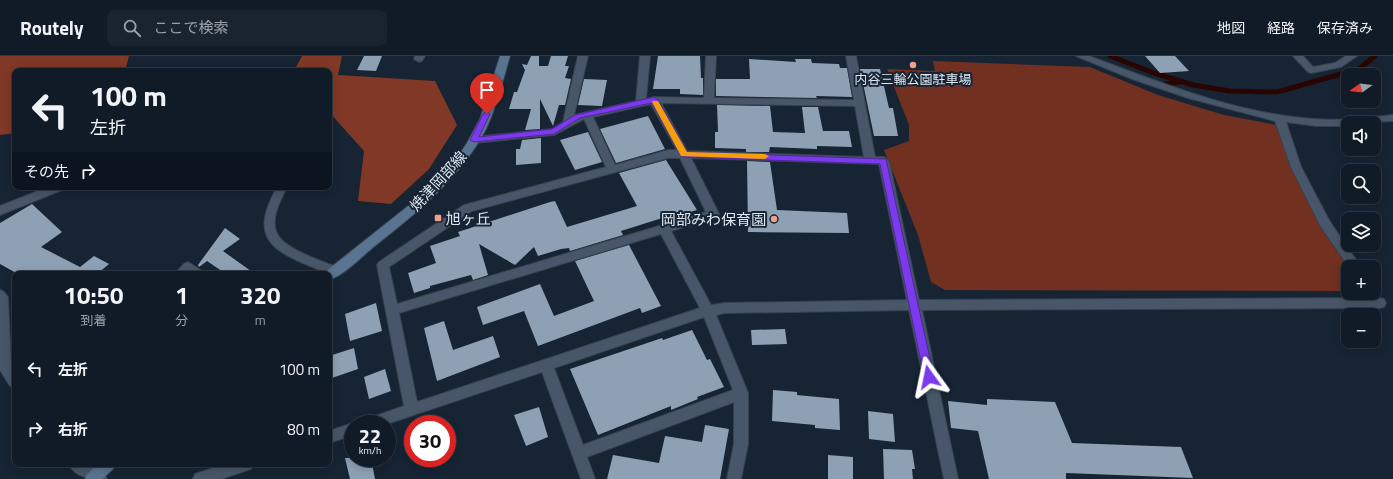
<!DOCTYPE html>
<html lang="ja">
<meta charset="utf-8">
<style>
body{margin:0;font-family:"Titillium Web","Noto Sans JP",sans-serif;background:#19242f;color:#f1f3f6;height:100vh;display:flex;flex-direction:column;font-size:15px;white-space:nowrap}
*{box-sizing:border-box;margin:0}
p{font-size:13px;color:#9ca1a7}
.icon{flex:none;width:22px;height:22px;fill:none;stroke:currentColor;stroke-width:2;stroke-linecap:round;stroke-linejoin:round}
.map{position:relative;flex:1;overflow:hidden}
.panel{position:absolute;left:12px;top:215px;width:320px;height:196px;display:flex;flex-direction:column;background:#101b27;border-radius:8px;box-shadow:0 2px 10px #0003,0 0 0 1px #303944}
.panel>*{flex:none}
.top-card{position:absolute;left:12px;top:12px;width:320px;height:122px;border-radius:8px;box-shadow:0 2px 10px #0003,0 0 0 1px #303944;background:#101b27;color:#f1f3f6;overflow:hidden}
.needle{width:26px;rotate:255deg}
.tools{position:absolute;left:1341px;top:12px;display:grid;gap:8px}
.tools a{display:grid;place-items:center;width:40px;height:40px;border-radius:8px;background:#101b27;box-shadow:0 2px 10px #0003,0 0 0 1px #303944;font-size:20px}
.speed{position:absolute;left:344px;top:359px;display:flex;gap:8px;font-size:20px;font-weight:700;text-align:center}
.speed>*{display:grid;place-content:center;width:52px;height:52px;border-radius:50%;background:#101b27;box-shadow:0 2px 10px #0003,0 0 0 1px #303944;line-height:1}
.speed small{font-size:10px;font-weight:400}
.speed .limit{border:6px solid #d22;background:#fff;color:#111}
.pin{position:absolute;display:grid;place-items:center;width:34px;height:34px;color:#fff;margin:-41px -17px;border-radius:50% 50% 50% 0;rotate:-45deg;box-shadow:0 0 4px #0007}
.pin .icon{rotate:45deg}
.me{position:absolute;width:44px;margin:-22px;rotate:348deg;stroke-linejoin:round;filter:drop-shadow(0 0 3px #0008)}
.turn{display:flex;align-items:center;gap:14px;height:84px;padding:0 12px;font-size:18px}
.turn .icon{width:52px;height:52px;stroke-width:2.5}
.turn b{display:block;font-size:28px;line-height:34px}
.then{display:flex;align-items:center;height:38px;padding:0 12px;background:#0003;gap:8px;font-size:15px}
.eta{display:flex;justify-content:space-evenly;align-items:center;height:68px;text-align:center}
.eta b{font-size:24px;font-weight:700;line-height:28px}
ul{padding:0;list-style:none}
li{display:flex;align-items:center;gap:12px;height:60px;padding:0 12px}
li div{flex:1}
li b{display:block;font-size:15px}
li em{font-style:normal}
header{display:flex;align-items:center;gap:24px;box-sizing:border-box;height:56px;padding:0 20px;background:#101b27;border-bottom:1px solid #303944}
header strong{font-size:19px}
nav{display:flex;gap:22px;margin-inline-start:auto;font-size:14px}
.search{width:280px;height:36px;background:#19242f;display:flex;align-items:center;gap:10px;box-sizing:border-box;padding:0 14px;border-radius:8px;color:#9ca1a7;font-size:15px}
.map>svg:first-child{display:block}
.green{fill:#713020}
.forest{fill:#813826}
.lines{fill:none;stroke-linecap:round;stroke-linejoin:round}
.stream{stroke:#290501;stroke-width:5}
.building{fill:#8ea0b4}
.street-casing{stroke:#37414e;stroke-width:2}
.secondary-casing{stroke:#37414e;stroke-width:2}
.street{fill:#475769;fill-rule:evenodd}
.secondary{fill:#597490;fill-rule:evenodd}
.route{fill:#7c3aed;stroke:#51269a}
.slow{fill:#f59e0b}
.poi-dot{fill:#f49e88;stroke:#162434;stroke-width:1.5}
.labels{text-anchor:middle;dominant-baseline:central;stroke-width:4;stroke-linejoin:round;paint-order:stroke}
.far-poi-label{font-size:13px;fill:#dde6f1;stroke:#162434}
.street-label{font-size:15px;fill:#dde6f1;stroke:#162434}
.poi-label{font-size:15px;fill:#dde6f1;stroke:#162434;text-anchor:start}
</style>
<header>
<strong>Routely</strong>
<div class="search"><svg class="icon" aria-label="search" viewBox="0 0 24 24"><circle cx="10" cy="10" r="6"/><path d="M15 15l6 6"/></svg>ここで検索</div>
<nav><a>地図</a><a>経路</a><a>保存済み</a></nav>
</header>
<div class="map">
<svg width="1393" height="423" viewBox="0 0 1393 423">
<rect width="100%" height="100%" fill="#162434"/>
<path class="green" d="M933 5 1090 11 1158 39 1224 59 1282 70 1324 155 1361 211H1348V235L945 234 931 226 918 179 884 94 909 85V69L887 13 935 15Z"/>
<path class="forest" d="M0 0H129L125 15H15V77L0 79Z
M302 0H342L338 19 435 25 457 69 429 113 391 148 358 145 364 95 329 56V15H294Z"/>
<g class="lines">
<path class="stream" d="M1110 0 1151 16 1193 29 1230 35 1277 36 1359 13 1375 0
M1165 28 1180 26"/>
</g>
<path class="building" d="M364 0H382L376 15 357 14Z
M531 0H539V10H548L551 0H568L565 10H569L565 22 571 23 565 49H559L553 70 540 43V73L525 74 531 53H509L514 36H517L525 14 522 8 527 9Z
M658 0H700L701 22H703V39L680 38V33H653Z
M1145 0H1175L1189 15 1160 17Z
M749 3 796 6 795 3H811L812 7 839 8 840 12H847L852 41 816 40 817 42 716 40V23H750Z
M860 13H880L889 52H893L898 80H874Z
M584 23 607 24 602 50 578 49Z
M717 49 770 50 773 76 805 77 802 51H818L823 75H849L852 91 817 90V93L770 91 769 96H746V93L715 92V76H718Z
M648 60 665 93 616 107 600 73Z
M588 76 602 106 575 114 560 84Z
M541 82V107L516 109V93H520L522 84Z
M666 104 697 154 677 160 675 158 621 175 623 179 570 195 569 192 561 193 538 200 534 191 515 209 479 188 488 219 473 224 471 219 430 230V232L414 237 408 217 436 207 430 190 460 180 458 176 550 146 555 145 567 171 637 150 619 117Z
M747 105 770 106 777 154 847 157 849 177 748 176Z
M32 148 62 176 41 191 80 211 94 200 109 208 97 218H18L0 208V167Z
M225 172 240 183 223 195 255 218H226L207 205 199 211 198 209Z
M629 189 661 250 642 257 640 252 538 290 524 255 483 269 477 251 540 228 554 260 594 245 575 205Z
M376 247 382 275 350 285 345 258Z
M444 265 453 294 493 280 500 301 437 325 424 272Z
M785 273 787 288 752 289 751 274Z
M692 274 707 304 710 303 724 331 697 341 698 343 671 354V350L598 379 570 313 662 282 663 284Z
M354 292 358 313 329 323V300Z
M385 313 391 335 369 343 364 321Z
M773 334 797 336V339L839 343 840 374 815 372V369L772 365Z
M987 343 1055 346 1072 387 1181 391 1193 422 1066 417V423H989L978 375 951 372 948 345 987 349Z
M539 351 548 381 526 390 514 359Z
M868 355 893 358 895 386 869 383Z
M705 369 729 373 720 423H607L613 399 659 407 665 380 702 386Z
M883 393 912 394 915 413H912L913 423H884Z
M828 399 853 401V423H828Z
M345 402H371L375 423H350Z"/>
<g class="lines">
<defs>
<path id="street" d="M415 0H425L422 5 419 6 414 3Z
M578 0H588L574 59 636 45 640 0H650L646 43 654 41 704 42 706 0H716L714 42 854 44 846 0H856L875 101H884L889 105 919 244 1380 242 1384 243 1386 247 1384 251 1380 252 922 254 958 423H944L909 254 725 257 716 259 748 337V388L741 423H727L734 388V346L587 401 595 423H581L542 316 387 368H362L364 364 404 350 377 209 379 206 464 149 606 111 584 63 554 79 474 87 469 84 474 81 552 73 563 66ZM661 47 855 50 864 101 687 95ZM651 48 677 94H668L615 109 593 61ZM668 102H680L706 156 397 248 389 211 472 155ZM691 102 879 108 907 244 725 247 711 249 671 175 717 161 719 158ZM661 178 700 252 417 346 399 257ZM704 261 733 334 583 389 554 312Z
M1076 0H1089C1161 27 1238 58 1314 63 1340 65 1367 62 1393 59V65L1348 67V70H1316L1286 66 1301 111 1330 166 1361 211H1349L1321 171 1291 111 1275 65 1188 42 1132 23Z
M1293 0H1303L1313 11 1335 7 1346 0H1357L1341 11 1311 17 1308 16Z
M48 131H63L62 134 0 159V150Z
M277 131H287C281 143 271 161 276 175 281 193 323 205 339 212L341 215 339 218C331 221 318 213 310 210 265 192 252 177 277 131Z
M188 206 202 215 204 218H174L184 208Z
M0 234 4 236 8 241 11 308 15 315V332L10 330 0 314Z
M353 367 357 368H353V379L329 387V375Z
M69 408C83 408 101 408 107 423 93 423 76 423 69 408Z
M225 408H253L251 413 221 423H193L195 418Z"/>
<path id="secondary" d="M500 0H510C503 24 497 50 486 73 461 121 418 156 376 189 362 200 346 218 329 224V218H323L325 216 417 143 457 102 467 87 480 63Z
M98 408H115L113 413 102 423H85L87 418Z"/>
</defs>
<use href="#street" class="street-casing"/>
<use href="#secondary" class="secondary-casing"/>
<use href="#street" class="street"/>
<use href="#secondary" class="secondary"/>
</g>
<path class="route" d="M654 41 658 44 687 96 886 103 934 321 932 324 929 326 924 321 880 108 684 101 680 98 652 47 580 62 554 78 474 86 470 84 483 58 487 55 490 58 479 81 552 73 575 59Z"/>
<path class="slow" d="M653 45H658L687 96 765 98 769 100 765 103 681 100 652 46Z"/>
<g class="poi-dot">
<circle cx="913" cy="9" r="4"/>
<rect x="434" y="158" width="8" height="8" rx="2"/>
<circle cx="774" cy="163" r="4"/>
</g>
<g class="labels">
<g class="far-poi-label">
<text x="913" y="23">内谷三輪公園駐車場</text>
</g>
<g class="street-label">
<text transform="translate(438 125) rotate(-47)">焼津岡部線</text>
</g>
<g class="poi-label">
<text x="446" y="162">旭ヶ丘</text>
<text x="766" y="163" text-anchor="end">岡部みわ保育園</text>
</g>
</g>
</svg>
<div class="tools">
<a><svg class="needle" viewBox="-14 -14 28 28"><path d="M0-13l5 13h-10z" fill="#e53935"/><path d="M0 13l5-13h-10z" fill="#9ca1a7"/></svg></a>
<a><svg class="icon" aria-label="sound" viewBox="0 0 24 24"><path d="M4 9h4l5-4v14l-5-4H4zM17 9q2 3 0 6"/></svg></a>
<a><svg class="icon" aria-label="search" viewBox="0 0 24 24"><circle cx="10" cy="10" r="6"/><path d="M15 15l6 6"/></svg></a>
<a><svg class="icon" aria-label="layers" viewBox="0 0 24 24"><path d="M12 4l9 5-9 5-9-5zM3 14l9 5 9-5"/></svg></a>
<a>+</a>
<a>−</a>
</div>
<div class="speed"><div>22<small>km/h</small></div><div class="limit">30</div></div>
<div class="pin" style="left:487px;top:58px;background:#d93025"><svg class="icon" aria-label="arrive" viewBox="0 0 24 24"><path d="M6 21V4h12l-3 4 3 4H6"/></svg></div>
<svg class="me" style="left:929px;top:321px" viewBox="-20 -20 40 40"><path d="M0-17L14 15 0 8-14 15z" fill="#7c3aed" stroke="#fff" stroke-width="4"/></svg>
<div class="top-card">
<div class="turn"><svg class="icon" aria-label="left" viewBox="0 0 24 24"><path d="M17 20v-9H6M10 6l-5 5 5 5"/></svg><div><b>100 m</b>左折</div></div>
<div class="then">その先<svg class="icon" aria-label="right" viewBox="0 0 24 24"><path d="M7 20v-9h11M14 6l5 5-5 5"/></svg></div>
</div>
<section class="panel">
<div class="eta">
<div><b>10:50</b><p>到着</p></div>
<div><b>1</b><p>分</p></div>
<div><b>320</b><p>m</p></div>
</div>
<ul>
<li><svg class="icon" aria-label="left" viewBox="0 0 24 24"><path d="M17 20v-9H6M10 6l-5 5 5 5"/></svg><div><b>左折</b></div><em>100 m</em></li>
<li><svg class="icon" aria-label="right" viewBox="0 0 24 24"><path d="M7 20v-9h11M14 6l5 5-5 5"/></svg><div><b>右折</b></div><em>80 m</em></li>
</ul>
</section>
</div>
